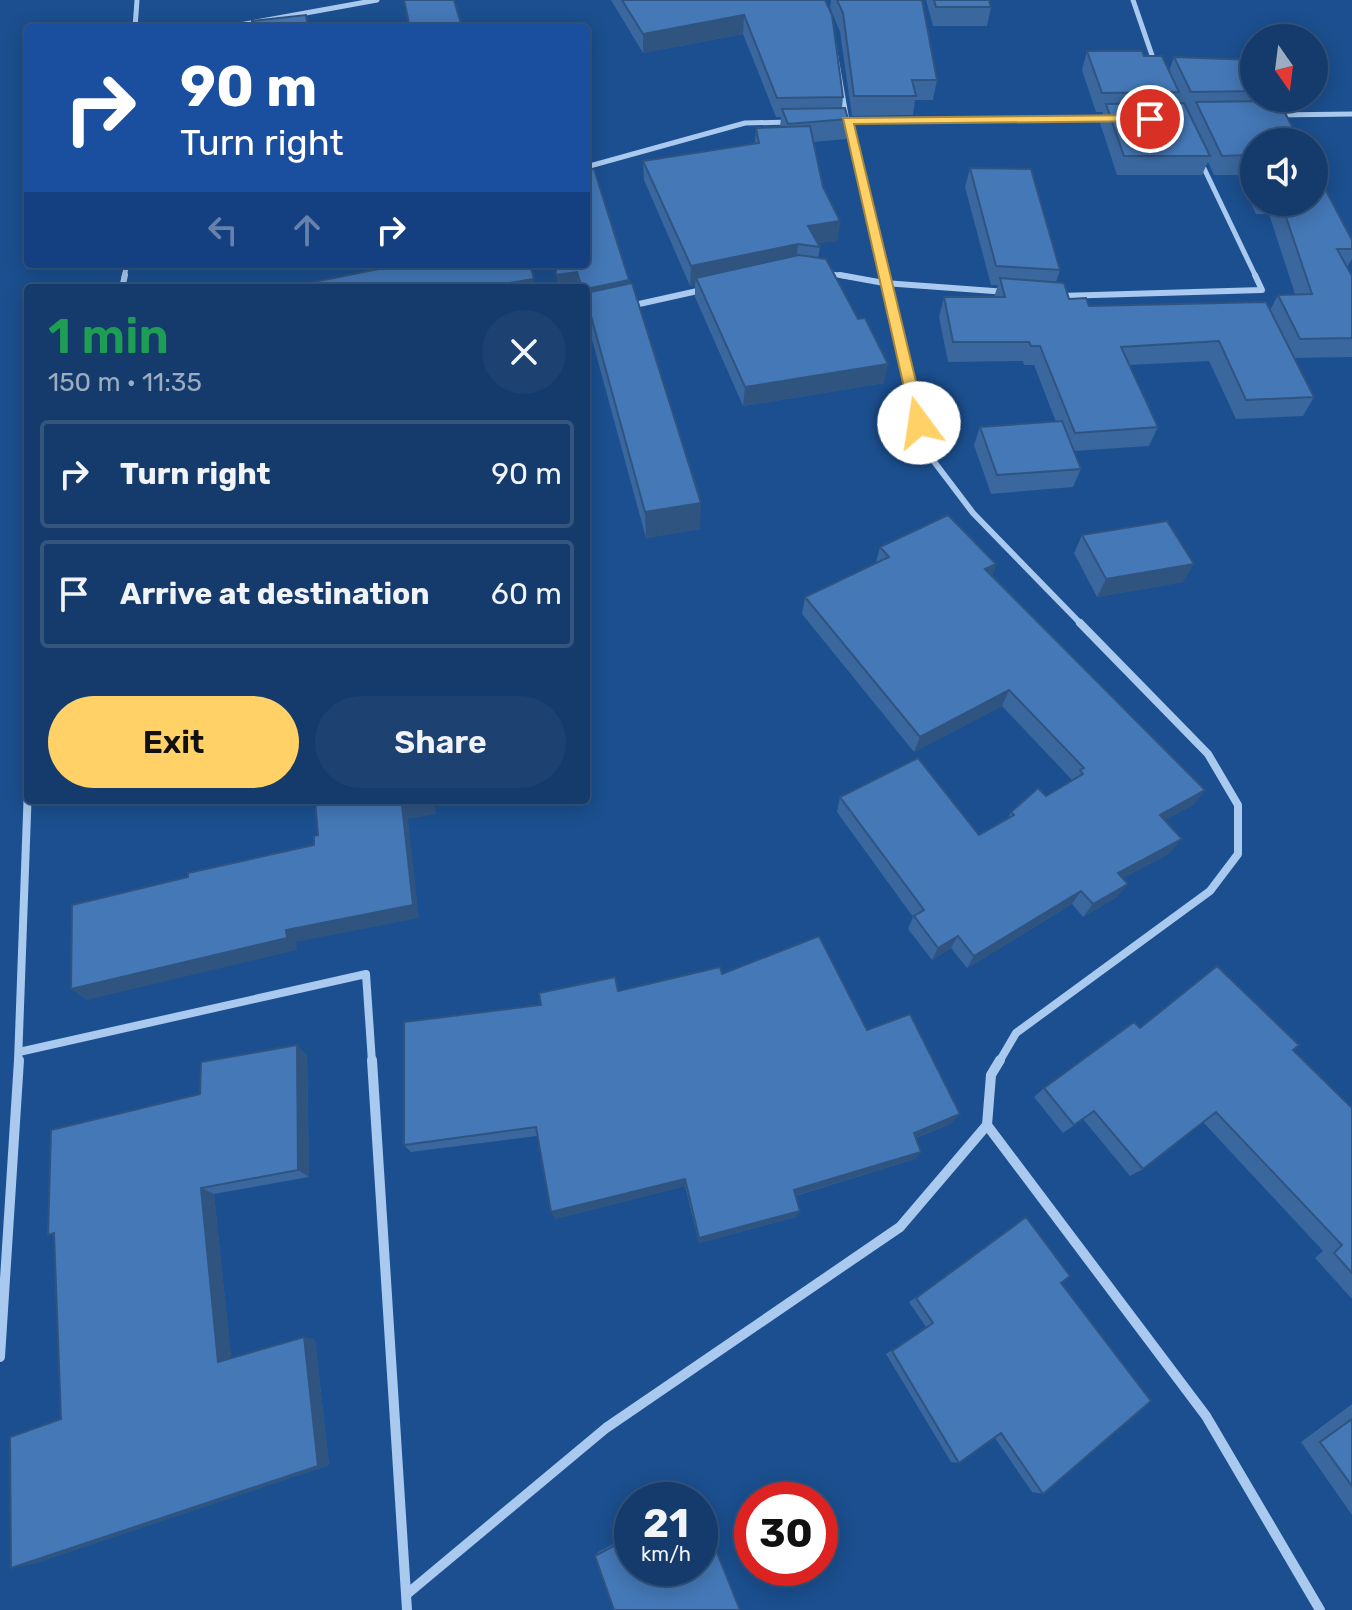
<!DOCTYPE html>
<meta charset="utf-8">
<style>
body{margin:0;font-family:Rubik,sans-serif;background:#1d4271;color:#f1f3f6;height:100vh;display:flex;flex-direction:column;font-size:30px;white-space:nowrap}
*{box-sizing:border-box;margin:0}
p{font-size:26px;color:#9dadc1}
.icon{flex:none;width:44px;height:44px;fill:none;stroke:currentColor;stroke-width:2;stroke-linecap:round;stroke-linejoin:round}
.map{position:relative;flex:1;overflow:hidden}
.drawer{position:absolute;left:24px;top:284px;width:566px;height:520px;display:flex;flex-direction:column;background:#143b6b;border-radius:8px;box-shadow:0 4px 20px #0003,0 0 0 2px #33557e}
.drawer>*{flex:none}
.guide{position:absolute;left:24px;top:24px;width:566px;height:244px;border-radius:8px;box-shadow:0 4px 20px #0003,0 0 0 2px #33557e;background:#1a4fa0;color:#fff;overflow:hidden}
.needle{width:52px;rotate:166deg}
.tools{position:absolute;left:1240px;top:24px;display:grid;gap:16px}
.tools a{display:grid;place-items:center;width:88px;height:88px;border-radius:50%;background:#143b6b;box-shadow:0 4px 20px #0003,0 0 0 2px #33557e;font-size:40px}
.speed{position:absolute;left:614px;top:1482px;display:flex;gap:16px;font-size:40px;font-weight:700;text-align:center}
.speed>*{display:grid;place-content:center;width:104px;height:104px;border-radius:50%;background:#143b6b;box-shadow:0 4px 20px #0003,0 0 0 2px #33557e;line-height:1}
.speed small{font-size:20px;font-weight:400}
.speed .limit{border:12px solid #d22;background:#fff;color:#111}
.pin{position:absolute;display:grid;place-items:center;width:68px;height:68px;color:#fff;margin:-34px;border:4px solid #fff;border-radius:50%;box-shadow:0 2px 8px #0007}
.me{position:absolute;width:88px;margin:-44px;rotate:346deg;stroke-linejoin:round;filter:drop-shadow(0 0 6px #0008)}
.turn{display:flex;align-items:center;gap:28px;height:168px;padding:0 24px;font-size:36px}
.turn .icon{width:104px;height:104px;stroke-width:2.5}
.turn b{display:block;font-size:56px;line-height:68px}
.lanes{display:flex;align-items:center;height:76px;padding:0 24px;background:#0003;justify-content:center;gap:40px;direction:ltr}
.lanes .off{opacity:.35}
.round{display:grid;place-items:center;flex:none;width:84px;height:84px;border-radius:42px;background:#1d4271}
.overview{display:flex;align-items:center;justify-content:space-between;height:136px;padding:0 24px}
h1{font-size:48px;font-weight:600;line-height:60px;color:#1e9e55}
.action{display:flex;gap:16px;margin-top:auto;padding:16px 24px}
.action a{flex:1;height:92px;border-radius:48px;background:#ffd166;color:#111;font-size:32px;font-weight:600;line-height:92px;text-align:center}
.action a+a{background:#1d4271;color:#f1f3f6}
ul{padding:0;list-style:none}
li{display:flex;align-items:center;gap:24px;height:108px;margin:0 16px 12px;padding:0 8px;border:4px solid #33557e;border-radius:8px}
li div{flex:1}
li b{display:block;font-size:30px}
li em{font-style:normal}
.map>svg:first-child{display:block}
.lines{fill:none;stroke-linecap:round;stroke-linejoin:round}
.minor-far3{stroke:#a9c9ee;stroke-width:5}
.minor-far2{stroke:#a9c9ee;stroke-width:6}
.minor-far1{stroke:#a9c9ee;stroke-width:8}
.minor{stroke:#a9c9ee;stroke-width:10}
.wall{fill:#3a679d}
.shaded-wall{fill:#305480}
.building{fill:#4478b7;stroke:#305480;stroke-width:2}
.route{fill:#ffd166;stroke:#a68842;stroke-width:2}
</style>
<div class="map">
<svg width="1352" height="1610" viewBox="0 0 1352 1610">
<rect width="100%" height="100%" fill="#1b4f8f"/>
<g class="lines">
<path class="minor-far3" d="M1133 0 1155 64
M830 23 847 121 884 277
M135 28 137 0
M223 28 377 0
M1277 115 1352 114
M845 121 1111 119
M1200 160 1256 277
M586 167 745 123 791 122
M825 273 851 277
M124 277 127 264"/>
<path class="minor-far2" d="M840 275 884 283 1007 292
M884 275 926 451 973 513 1082 625
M122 288 125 275
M1060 296 1262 290 1255 275
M630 306 702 290"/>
<path class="minor-far1" d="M19 1052 366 974 372 1062
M18 1062 28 787
M999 1062 1016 1033 1210 891 1238 854V805L1208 754 1080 623"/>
<path class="minor" d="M372 1060 407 1610
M1000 1060 991 1075 987 1125 1206 1416 1320 1610
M0 1357 19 1060
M407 1594 606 1428 900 1227 987 1125"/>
</g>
<path class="wall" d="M611 0H825L843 97 842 108 848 119 846 139 814 142 823 187 840 221 837 241 818 243 820 247 818 258 884 383 743 406 695 297V285L690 286 644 180 643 161 755 144 756 128 780 127 781 117H776L743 34 643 53Z
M831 0H922L937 80 933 100H915L913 115 852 116 840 32 830 7Z
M926 0H989L991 7 987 26H933Z
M1087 51 1144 56 1169 71 1174 57 1254 60V98H1270L1254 142V202H1314L1352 240V259L1347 267 1352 276V357L1294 358 1314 397 1303 416 1236 419 1209 361 1129 365 1158 427 1149 446 1074 451 1081 469 1073 487 991 494 974 445 980 427 1056 422 1034 365H1024L1023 361 948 362 939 317 944 297H994L998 285H991L965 187 970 168 1060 270 1056 282 1069 299 1089 306 1270 310 1278 295 1295 294 1269 214H1256L1238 175H1214L1208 162 1202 175H1117L1100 123 1103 112H1096L1082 70Z
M586 264 629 280 700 529 646 538 587 321 586 288H558Z
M1082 535 1183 582 1097 597 1074 553Z
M880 547 996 564 992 576 1205 790 1193 805 1165 820 1170 853 1123 878 1117 897 1083 917 1072 904 967 968 951 948 932 960 908 929 913 917 837 812 840 797 979 835 1008 818 1011 812 1046 796 1072 780 1002 706 914 752 802 614 805 597 876 563Z
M722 974 867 1030 952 1123 916 1138 921 1152 915 1159 795 1196 800 1211 796 1217 699 1243 685 1186 555 1219 537 1136 411 1152 404 1145 541 1005 618 991Z
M1140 1028 1293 1050 1352 1108V1299L1315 1258 1323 1251 1203 1122 1143 1169 1130 1176 1083 1119 1063 1133 1034 1097 1044 1088Z
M307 1055 309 1177 214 1194 231 1358 304 1337 315 1340 329 1465 33 1564 61 1419 200 1094Z
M1026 1217 1061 1283 1043 1494 1032 1492 995 1438 959 1463 951 1462 886 1354 926 1327 909 1302Z
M1352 1404V1515L1301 1442Z
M632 1534V1568L595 1556 598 1552Z"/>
<path class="shaded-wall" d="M744 15 743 34 643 53V34Z
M840 221 837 241 806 245 808 226Z
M798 244 796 264 696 278 695 285 690 286 691 266Z
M577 272 579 288H558L556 275Z
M534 279 535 288H478Z
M629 280 630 299 586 298V289Z
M888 364 884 383 743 406 745 387Z
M701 503 700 529 646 538 645 512Z
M996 564 990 581 985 569Z
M1194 564 1183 582 1097 597 1106 579Z
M1009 690 1002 706 914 752 920 737Z
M1205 790 1193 805 1149 829 1160 815Z
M425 800H444L434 803 436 814 408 819 419 918 296 942 297 950 87 1000 71 989 286 930 402 805Z
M1182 839 1170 853 1107 887 1118 873Z
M1128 884 1117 897 1083 917 1093 904Z
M1081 891 1072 904 967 968 974 956Z
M958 936 951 948 932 960 938 948Z
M297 1045 307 1055 309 1177 298 1170Z
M960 1114 952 1123 908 1141 914 1133Z
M921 1152 915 1159 790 1197 794 1190Z
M685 1179V1186L555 1219 551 1212Z
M201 1188 214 1194 232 1364 218 1362Z
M800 1211 796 1217 699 1243V1238Z
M304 1337 315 1340 329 1465 33 1564 11 1568Z"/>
<path class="building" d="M404 0H454L461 24V28H410Z
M622 0H825L832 15 843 97 777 98 744 15 643 34Z
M837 0H922L937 80H912L916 96H854L843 13Z
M934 0H989L991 7H936Z
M306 15 308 28H252V21Z
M1087 51H1142L1144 56H1162L1179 92 1102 93Z
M1174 57 1254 60V91L1191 92Z
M1279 101 1300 142H1254V171L1247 155 1222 156 1196 102Z
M1184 103 1210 156H1124L1106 104Z
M845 108 848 119 788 124 782 109Z
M810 126 823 187 840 221 808 226 820 247 798 244 691 266 643 161 759 143 756 128Z
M970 168 1031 169 1060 270 996 266Z
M1314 168 1352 240V249H1337L1352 276V338L1300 339 1278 295 1312 294 1281 202H1314Z
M594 169 629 280 586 289V288H582L577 272 556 275V264H586V170Z
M799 255 826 259 858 319 865 318 888 364 745 387 696 278Z
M378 264H530L534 279 478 288 289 287 379 269Z
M1000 278 1064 283 1069 299 1086 298 1089 306 1266 302 1314 397 1246 400 1219 341 1121 347 1158 427 1075 433 1040 346H1031L1029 342H953L944 297H1005Z
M632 283 701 503 645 512 586 298V293Z
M1062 421 1081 469 997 475 980 427Z
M948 515 996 564 985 569 1205 790 1160 815 1182 839 1118 873 1128 884 1093 904 1081 891 974 956 958 936 938 948 914 916 924 910 840 797 918 758 979 835 1014 815 1011 812 1038 788 1046 796 1083 774 1080 770 1084 768 1009 690 920 737 805 597 889 557 880 547Z
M1167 521 1194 564 1106 579 1082 535Z
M315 800H425L402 805 413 905 286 930 287 938 71 989 72 905 188 877V873L314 845V836L318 835Z
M819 936 867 1030 910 1014 960 1114 914 1133 921 1152 794 1190 800 1211 699 1238 685 1179 551 1212 536 1127 404 1145V1022L541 1005 539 993 615 977 618 991 720 967 722 974Z
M1217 966 1299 1045 1293 1050 1352 1108V1273L1334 1253 1342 1245 1216 1112 1143 1169 1094 1111 1074 1125 1044 1088 1134 1022 1140 1028Z
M297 1045 298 1170 201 1188 218 1362 304 1337 318 1466 11 1568 10 1437 61 1419 54 1233 48 1235 51 1130 200 1094 201 1062Z
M1026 1217 1070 1276 1061 1283 1151 1401 1043 1494 1001 1433 959 1463 892 1351 933 1323 916 1298Z
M1352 1419V1486L1320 1442Z
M700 1510 740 1610H614L595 1556 632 1536V1568H700Z"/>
<path class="route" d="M1150 115 1154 121 854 124 926 423 919 428 913 427 843 118Z"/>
</svg>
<div class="tools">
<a><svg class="needle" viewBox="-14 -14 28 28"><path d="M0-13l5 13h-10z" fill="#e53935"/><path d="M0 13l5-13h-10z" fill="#9dadc1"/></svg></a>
<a><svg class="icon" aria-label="sound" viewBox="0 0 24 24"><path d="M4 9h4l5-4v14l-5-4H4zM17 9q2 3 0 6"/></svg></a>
</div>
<div class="speed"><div>21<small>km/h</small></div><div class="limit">30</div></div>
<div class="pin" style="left:1150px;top:119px;background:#d93025"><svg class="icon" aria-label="arrive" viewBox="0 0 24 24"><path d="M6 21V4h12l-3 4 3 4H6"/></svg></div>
<svg class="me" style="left:919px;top:423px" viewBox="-20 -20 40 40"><circle r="19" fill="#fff"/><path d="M0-13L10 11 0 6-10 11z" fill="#ffd166"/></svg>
<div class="guide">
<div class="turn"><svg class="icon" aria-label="right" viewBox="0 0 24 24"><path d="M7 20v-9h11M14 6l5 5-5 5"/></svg><div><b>90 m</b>Turn right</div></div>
<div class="lanes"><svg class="icon off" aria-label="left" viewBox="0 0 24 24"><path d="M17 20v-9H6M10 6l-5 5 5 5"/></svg><svg class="icon off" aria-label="ahead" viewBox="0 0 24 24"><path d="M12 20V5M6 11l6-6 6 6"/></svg><svg class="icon" aria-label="right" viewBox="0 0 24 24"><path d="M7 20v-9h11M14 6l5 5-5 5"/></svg></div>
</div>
<section class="drawer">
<div class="overview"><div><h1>1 min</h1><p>150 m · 11:35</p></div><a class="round"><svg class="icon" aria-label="close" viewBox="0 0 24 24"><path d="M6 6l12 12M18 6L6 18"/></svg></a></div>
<ul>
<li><svg class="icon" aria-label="right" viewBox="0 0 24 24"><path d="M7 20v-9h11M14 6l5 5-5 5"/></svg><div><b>Turn right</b></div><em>90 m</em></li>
<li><svg class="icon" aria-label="arrive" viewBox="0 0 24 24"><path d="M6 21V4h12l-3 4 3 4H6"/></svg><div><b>Arrive at destination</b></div><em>60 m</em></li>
</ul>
<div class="action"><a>Exit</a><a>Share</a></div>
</section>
</div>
